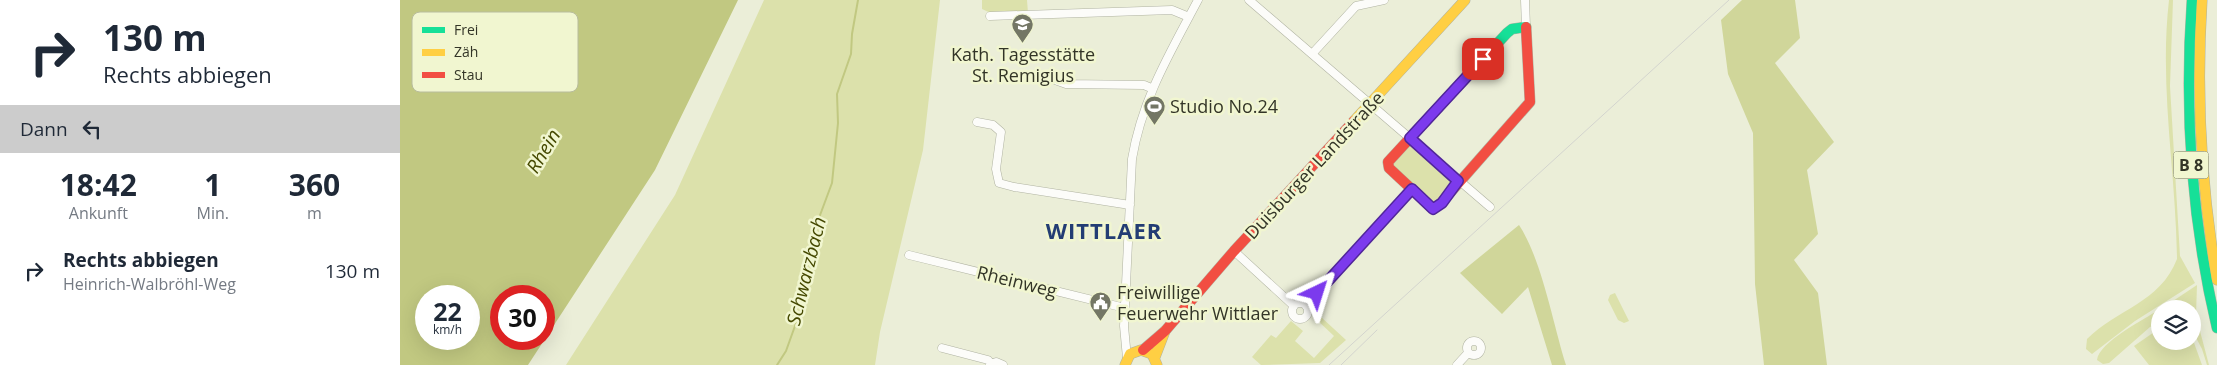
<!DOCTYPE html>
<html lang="de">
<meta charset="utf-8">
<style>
body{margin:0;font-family:"Open Sans",sans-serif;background:#f2f2f3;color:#1f2937;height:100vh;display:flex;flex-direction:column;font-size:19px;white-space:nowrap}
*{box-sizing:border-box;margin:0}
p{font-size:16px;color:#747a83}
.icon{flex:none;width:28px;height:28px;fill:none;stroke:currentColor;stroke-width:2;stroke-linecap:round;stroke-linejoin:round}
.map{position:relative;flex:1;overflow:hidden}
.side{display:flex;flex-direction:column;background:#fff;width:400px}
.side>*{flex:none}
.guide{background:#fff;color:#1f2937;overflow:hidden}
.controls{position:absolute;left:1751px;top:300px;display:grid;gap:10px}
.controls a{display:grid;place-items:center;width:50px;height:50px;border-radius:50%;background:#fff;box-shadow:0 5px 20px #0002;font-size:25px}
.speed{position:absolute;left:15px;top:285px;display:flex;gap:10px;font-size:25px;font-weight:700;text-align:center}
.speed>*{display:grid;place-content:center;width:65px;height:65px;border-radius:50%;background:#fff;box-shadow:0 5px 20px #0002;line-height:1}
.speed small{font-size:12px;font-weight:400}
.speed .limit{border:8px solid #d22;background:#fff;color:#111}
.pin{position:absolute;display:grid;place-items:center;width:42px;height:42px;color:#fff;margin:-21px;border-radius:10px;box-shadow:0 2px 8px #0006}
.me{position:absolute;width:55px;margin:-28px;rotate:41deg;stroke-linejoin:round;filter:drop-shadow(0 0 4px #0008)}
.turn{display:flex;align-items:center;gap:18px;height:105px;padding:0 20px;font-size:22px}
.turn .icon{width:65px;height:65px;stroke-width:2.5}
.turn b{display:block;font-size:35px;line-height:42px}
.then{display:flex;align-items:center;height:48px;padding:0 20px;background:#0003;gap:10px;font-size:19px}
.eta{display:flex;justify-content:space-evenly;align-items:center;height:85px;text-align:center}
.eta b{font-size:30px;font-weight:700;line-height:35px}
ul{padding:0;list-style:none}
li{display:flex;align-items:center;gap:15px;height:65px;padding:0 20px}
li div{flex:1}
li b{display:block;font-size:19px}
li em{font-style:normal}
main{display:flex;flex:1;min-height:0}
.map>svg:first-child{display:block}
.green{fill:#dce1ab}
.forest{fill:#d0d69a}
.water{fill:#c1c881;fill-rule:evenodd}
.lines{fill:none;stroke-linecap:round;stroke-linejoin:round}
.stream{stroke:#c1c881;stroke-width:2}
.street-casing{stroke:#b0b3a2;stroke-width:9}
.fast-casing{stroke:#b0b3a2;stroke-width:11}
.slow-casing{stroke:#b0b3a2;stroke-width:11}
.jam-casing{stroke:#b0b3a2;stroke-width:11}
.street{stroke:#fcfcf9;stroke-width:8}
.fast{stroke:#16e098;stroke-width:10}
.slow{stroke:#ffcf43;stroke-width:10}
.jam{stroke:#f24e42;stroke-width:10}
.tram{stroke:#d3d4ce;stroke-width:1}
.route-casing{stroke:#51269a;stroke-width:12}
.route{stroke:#7c3aed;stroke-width:9}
.labels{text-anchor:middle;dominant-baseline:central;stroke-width:5;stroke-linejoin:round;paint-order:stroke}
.shield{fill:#f1f6d0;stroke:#6c6f5a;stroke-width:1}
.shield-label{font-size:16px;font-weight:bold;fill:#333527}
.poi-label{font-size:18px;fill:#333527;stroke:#f1f6d0;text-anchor:start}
.street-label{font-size:18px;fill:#333527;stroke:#f1f6d0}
.water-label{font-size:19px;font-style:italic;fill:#454900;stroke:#f1f6d0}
.district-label{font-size:22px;font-weight:bold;letter-spacing:1px;fill:#233d74;stroke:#f1f6d0}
.key{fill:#f1f6d0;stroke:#b8bc9d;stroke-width:1}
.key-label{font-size:14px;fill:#333527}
</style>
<main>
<section class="side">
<div class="guide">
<div class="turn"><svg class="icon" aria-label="right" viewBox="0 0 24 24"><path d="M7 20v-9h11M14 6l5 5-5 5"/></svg><div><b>130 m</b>Rechts abbiegen</div></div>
<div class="then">Dann<svg class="icon" aria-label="left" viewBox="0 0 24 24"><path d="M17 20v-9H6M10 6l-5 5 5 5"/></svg></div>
</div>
<div class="eta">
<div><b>18:42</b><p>Ankunft</p></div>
<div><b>1</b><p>Min.</p></div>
<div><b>360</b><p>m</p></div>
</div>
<ul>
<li><svg class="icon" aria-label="right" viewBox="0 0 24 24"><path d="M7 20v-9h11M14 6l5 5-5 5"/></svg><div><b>Rechts abbiegen</b><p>Heinrich-Walbröhl-Weg</p></div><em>130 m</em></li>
</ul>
</section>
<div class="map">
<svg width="1817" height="365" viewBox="0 0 1817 365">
<rect width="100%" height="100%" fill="#ebeed8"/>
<path class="green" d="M364 0H540L523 150 480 332 475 365H166L275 195Z
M582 0H627L628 13 593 14 582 9Z
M1769 0H1773L1770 86 1780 256 1795 283 1735 321 1692 354 1686 349 1687 339C1717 309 1760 303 1777 259 1776 172 1759 87 1769 0Z
M1009 146H1013L1054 182 1034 205 994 170 993 164Z
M1797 285 1796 316 1809 365H1807L1802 349 1793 332 1792 309H1761Z
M1215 293 1229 321 1224 323 1218 320 1208 300 1210 295Z
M1760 309V323L1750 327 1709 363 1703 364 1697 360C1699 342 1745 319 1760 309Z
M921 317 946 340 920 363 861 365 852 357 871 335 876 338 891 321 903 331 895 341 914 358 934 336 917 320Z
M1760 328V341L1793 340 1802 365H1749L1734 346Z"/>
<path class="forest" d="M1342 0H1395L1400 38 1375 63 1434 142 1407 170 1418 234 1394 260 1418 293 1427 365H1364L1355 284 1353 133 1328 74 1321 20Z
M1119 225C1142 260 1153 324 1166 365H1152L1128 287 1102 314 1060 273Z"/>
<path class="water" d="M0 0H338L255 170 128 365H0ZM69 296V339H26V296ZM144 296V339H101V296Z"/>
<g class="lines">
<path class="stream" d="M377 365 386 351 400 312 410 242 432 183 438 123 437 94 451 54 452 34 458 0"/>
<defs>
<path id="street" d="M849 0 1090 207
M1125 0 1126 27
M590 16 772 10 789 17
M912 54 956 6 984 0
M652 79 666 84 744 85 751 88
M577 122 593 125 601 132 596 169 599 183 614 187 730 205
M834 251 894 306
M509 255 725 308
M892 311a8 8 0 1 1 16 0a8 8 0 1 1-16 0Z
M906 306 1011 189
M1067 348a7 7 0 1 1 14 0a7 7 0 1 1-14 0Z
M542 348 588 360 591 364
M727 358 724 326 732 159C742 99 770 53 798 0
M590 365 596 362 603 365
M1057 365 1068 353"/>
<path id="fast" d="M1792 0C1784 112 1791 219 1817 328
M1059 85 1107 33 1112 29 1126 27"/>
<path id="slow" d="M1802 0C1796 94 1801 187 1817 280
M954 121 1065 0
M755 357 765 331
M725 365 730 354 741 350 752 354 757 365"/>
<path id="jam" d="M1059 85 988 162 989 168 1033 209 1041 203 1130 102 1126 27
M743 350 765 331 834 251 954 121"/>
</defs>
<use href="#street" class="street-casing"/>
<use href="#fast" class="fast-casing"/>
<use href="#slow" class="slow-casing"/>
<use href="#jam" class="jam-casing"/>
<use href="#street" class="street"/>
<use href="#fast" class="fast"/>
<use href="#slow" class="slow"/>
<use href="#jam" class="jam"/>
<path class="tram" d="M929 365 1329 0
M941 365 977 330"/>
</g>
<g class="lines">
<defs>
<path id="route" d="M917 293 1012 189 1033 209 1042 203 1058 181 1010 138 1083 59"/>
</defs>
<use href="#route" class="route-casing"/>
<use href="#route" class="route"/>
</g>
<defs>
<symbol id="school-pin" viewBox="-11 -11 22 30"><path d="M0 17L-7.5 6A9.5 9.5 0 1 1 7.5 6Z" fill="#737665" stroke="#f1f6d0"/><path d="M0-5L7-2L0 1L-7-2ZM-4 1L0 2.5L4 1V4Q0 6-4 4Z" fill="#fff"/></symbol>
<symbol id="stadium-pin" viewBox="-11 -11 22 30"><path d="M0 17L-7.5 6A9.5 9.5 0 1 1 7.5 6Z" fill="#737665" stroke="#f1f6d0"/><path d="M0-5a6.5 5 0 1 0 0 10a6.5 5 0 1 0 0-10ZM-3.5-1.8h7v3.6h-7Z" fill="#fff"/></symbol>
<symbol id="civic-pin" viewBox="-11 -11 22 30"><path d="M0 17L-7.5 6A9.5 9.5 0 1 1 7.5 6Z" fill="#737665" stroke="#f1f6d0"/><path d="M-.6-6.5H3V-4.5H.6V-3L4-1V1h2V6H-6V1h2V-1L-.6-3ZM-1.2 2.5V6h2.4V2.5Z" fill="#fff"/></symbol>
</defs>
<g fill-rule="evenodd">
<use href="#school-pin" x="610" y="12" width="25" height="34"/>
<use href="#stadium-pin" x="742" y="94" width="25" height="34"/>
<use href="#civic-pin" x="688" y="290" width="25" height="34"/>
</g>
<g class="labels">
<rect class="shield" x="1773.5" y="151.5" width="35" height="27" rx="4"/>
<g class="shield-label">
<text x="1791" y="165">B 8</text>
</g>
<g class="poi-label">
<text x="623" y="54" text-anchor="middle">Kath. Tagesstätte<tspan x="623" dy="21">St. Remigius</tspan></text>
<text x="770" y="106">Studio No.24</text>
<text x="717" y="292">Freiwillige<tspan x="717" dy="21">Feuerwehr Wittlaer</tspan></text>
</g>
<g class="street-label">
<text transform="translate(914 165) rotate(-47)">Duisburger Landstraße</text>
<text transform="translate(617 281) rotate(14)">Rheinweg</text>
</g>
<g class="water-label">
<text transform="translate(143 151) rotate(-59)">Rhein</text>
<text transform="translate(406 271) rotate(-76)">Schwarzbach</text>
</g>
<g class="district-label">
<text x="704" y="230">WITTLAER</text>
</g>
</g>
<rect x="12" y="12" width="166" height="80" rx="8" class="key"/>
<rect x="22" y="27" width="23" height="6" fill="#16e098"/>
<rect x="22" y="49" width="23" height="7" fill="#ffcf43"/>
<rect x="22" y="72" width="23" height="6" fill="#f24e42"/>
<g class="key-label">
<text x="54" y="35">Frei</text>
<text x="54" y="57">Zäh</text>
<text x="54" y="80">Stau</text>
</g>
</svg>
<div class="controls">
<a><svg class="icon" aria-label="layers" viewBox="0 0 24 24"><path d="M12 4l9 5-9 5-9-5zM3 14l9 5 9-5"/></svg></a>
</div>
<div class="speed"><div>22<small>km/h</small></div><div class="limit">30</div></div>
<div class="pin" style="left:1083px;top:59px;background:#d93025"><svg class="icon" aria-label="arrive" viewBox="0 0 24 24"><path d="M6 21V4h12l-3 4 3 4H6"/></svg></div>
<svg class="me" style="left:917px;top:293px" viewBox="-20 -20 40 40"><path d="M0-17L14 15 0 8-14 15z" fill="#7c3aed" stroke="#fff" stroke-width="4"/></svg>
</div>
</main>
